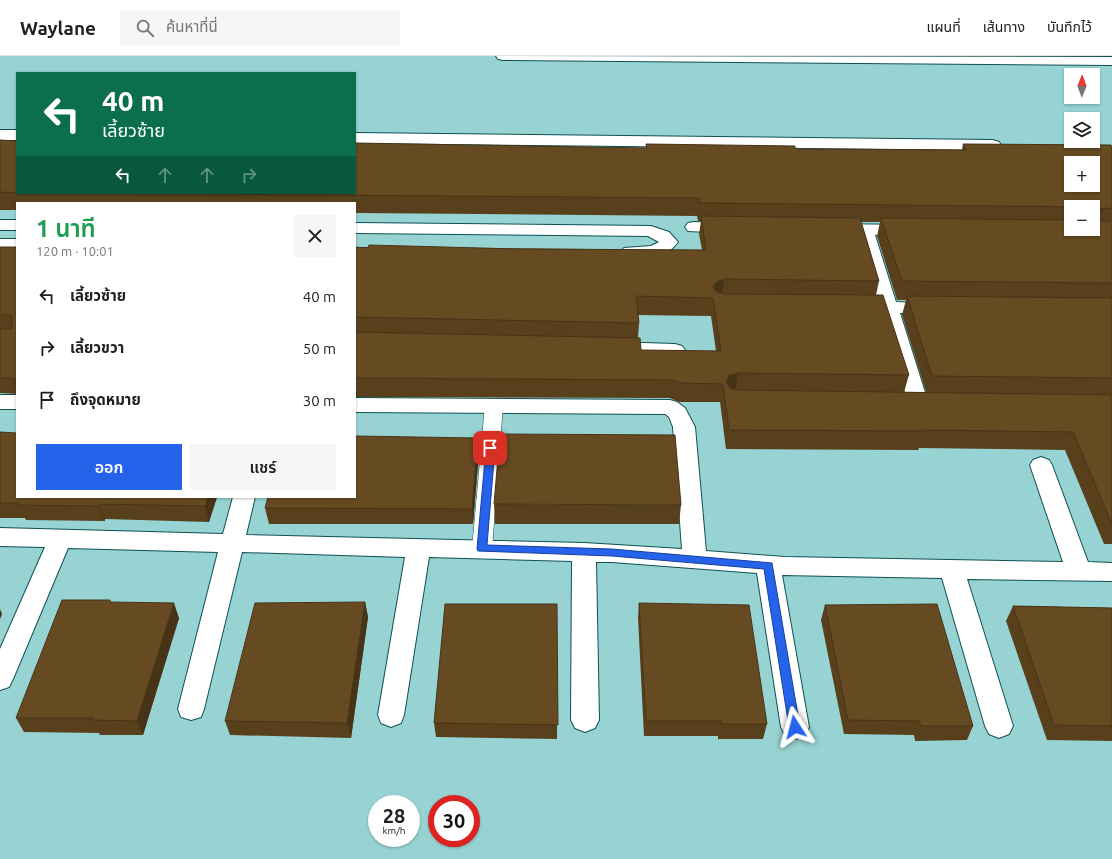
<!DOCTYPE html>
<html lang="th">
<meta charset="utf-8">
<style>
body{margin:0;font-family:Ubuntu,"Noto Sans Thai",sans-serif;background:#f6f6f6;color:#202124;height:100vh;display:flex;flex-direction:column;font-size:15px;white-space:nowrap}
*{box-sizing:border-box;margin:0}
p{font-size:13px;color:#757577}
.icon{flex:none;width:22px;height:22px;fill:none;stroke:currentColor;stroke-width:2;stroke-linecap:round;stroke-linejoin:round}
.map{position:relative;flex:1;overflow:hidden}
.sheet{position:absolute;left:16px;top:146px;width:340px;height:296px;display:flex;flex-direction:column;background:#fff;border-radius:0px;box-shadow:0 1px 3px #0004}
.sheet>*{flex:none}
.guide{position:absolute;left:16px;top:16px;width:340px;height:122px;border-radius:0px;box-shadow:0 1px 3px #0004;background:#0b6e4f;color:#fff;overflow:hidden}
.needle{width:26px;rotate:1deg}
.fabs{position:absolute;left:1064px;top:12px;display:grid;gap:8px}
.fabs a{display:grid;place-items:center;width:36px;height:36px;border-radius:0px;background:#fff;box-shadow:0 1px 3px #0004;font-size:20px}
.speed{position:absolute;left:368px;top:739px;display:flex;gap:8px;font-size:20px;font-weight:700;text-align:center}
.speed>*{display:grid;place-content:center;width:52px;height:52px;border-radius:50%;background:#fff;box-shadow:0 1px 3px #0004;line-height:1}
.speed small{font-size:10px;font-weight:400}
.speed .limit{border:6px solid #d22;background:#fff;color:#111}
.pin{position:absolute;display:grid;place-items:center;width:34px;height:34px;color:#fff;margin:-17px;border-radius:8px;box-shadow:0 2px 6px #0006}
.me{position:absolute;width:44px;margin:-22px;rotate:351deg;stroke-linejoin:round;filter:drop-shadow(0 0 3px #0008)}
.turn{display:flex;align-items:center;gap:14px;height:84px;padding:0 20px;font-size:18px}
.turn .icon{width:52px;height:52px;stroke-width:2.5}
.turn b{display:block;font-size:28px;line-height:34px}
.lanes{display:flex;align-items:center;height:38px;padding:0 20px;background:#0003;justify-content:center;gap:20px;direction:ltr}
.lanes .off{opacity:.35}
.round{display:grid;place-items:center;flex:none;width:42px;height:42px;border-radius:0px;background:#f6f6f6}
.head{display:flex;align-items:center;justify-content:space-between;height:68px;padding:0 20px}
h1{font-size:24px;font-weight:600;line-height:30px;color:#1e9e55}
.button{display:flex;gap:8px;margin-top:auto;padding:8px 20px}
.button a{flex:1;height:46px;border-radius:0px;background:#2563eb;color:#fff;font-size:16px;font-weight:600;line-height:46px;text-align:center}
.button a+a{background:#f6f6f6;color:#202124}
ul{padding:0;list-style:none}
li{display:flex;align-items:center;gap:12px;height:52px;padding:0 20px}
li div{flex:1}
li b{display:block;font-size:15px}
li em{font-style:normal}
header{display:flex;align-items:center;gap:24px;box-sizing:border-box;height:56px;padding:0 20px;background:#fff;border-bottom:1px solid #e0e0e0}
header strong{font-size:19px}
nav{display:flex;gap:22px;margin-inline-start:auto;font-size:14px}
.search{width:280px;height:36px;background:#f6f6f6;display:flex;align-items:center;gap:10px;box-sizing:border-box;padding:0 14px;border-radius:0px;color:#757577;font-size:15px}
.map>svg:first-child{display:block}
.lines{fill:none;stroke-linecap:round;stroke-linejoin:round}
.lane-casing{stroke:#0f5151;stroke-width:1}
.street-casing{stroke:#0f5151;stroke-width:2}
.lane{fill:#fff;fill-rule:evenodd}
.street{fill:#fff;fill-rule:evenodd}
.wall{fill:#58401d;fill-rule:evenodd}
.shaded-wall{fill:#473418}
.building{fill:#664b22;stroke:#473418;fill-rule:evenodd}
.route{fill:#2563eb;stroke:#184099}
</style>
<header>
<strong>Waylane</strong>
<div class="search"><svg class="icon" aria-label="search" viewBox="0 0 24 24"><circle cx="10" cy="10" r="6"/><path d="M15 15l6 6"/></svg>ค้นหาที่นี่</div>
<nav><a>แผนที่</a><a>เส้นทาง</a><a>บันทึกไว้</a></nav>
</header>
<div class="map">
<svg width="1112" height="803" viewBox="0 0 1112 803">
<rect width="100%" height="100%" fill="#97d3d3"/>
<g class="lines">
<defs>
<path id="lane" d="M494 343 500 345 503 349 492 493 489 498 482 501 475 498 472 493 485 349 488 345Z"/>
<path id="street" d="M496 0 1112 1V9L503 4 498 3Z
M0 74H17V84H0Z
M355 77 993 84 999 86 1001 89 999 92 993 94 355 87Z
M0 164H17V174H0Z
M694 166 735 168 738 172 735 176 729 177 688 175 685 171 688 167Z
M355 167 651 170 669 176 678 186C666 203 642 205 624 200L621 196 624 192 651 190 659 186 648 180 355 177Z
M833 168 909 169 915 170 918 174 915 178 875 179 896 246 941 248 944 252 941 256 934 258 900 257 928 346 925 351 918 353 911 351 908 346 881 257 850 255 847 251 850 247 877 246 857 179 827 177 824 173 827 169Z
M0 183H17V193H0Z
M612 286 675 288 682 290 685 294 682 298 675 300 612 298 605 296 602 292 605 288Z
M0 339H17V353H0Z
M355 342 670 344 677 346 685 352 695 371 706 495 785 501 1063 506 1030 409 1033 404 1041 401 1049 404 1052 409 1088 506 1112 507V525L967 523 1013 670 1009 678 999 682 989 678 985 670 942 522 782 519 809 671 805 679 795 683 785 679 781 671 757 517 612 506H596L599 664 595 672 585 676 575 672 571 664 572 505 429 501 404 659 401 667 391 671 381 667 378 659 405 501 242 496 204 653 201 661 191 664 181 661 178 653 218 496 68 492 13 623 9 631 0 634V593L45 491 0 490V472L223 478 233 441H255L246 479 584 487 682 493 673 371 669 361 665 358 355 356Z"/>
</defs>
<use href="#lane" class="lane-casing"/>
<use href="#street" class="street-casing"/>
<use href="#lane" class="lane"/>
<use href="#street" class="street"/>
</g>
<path class="wall" d="M0 84 17 85V137H355L646 92V88L795 93 962 94 963 88 1112 91V488H1104L1065 394 919 392 918 394 726 393 720 346H679L670 342 355 341V191L702 194 699 178 701 165H698L697 160 355 157V147H17V154H0ZM1071 151H1093V173H1071ZM861 166H880L877 180 897 244H906L902 259 926 336H904L909 319 876 239 879 225ZM638 259 711 260 716 295 641 294 638 282 639 267Z
M0 191H17V338L0 337Z
M0 376 17 441H217L209 466 105 463V465L26 464 25 462H0Z
M479 397 473 468H269L265 452Z
M494 448 681 449 679 468H495Z
M111 546 179 562 143 679H100L99 677 24 676 16 662Z
M365 546 368 561 351 682 230 679 225 665Z
M639 547 767 668 763 683H718V680H644L638 562Z
M557 548V683L436 681 434 667Z
M825 549 973 670 967 684 915 685 914 679 844 678 821 564Z
M1013 550 1112 552V685L1047 684 1006 565Z"/>
<path class="shaded-wall" d="M724 223 722 242H713V231L717 226Z
M738 317 735 336 725 342 726 325 730 319Z
M478 382 479 397 473 468 472 453Z
M208 441H217L209 466 205 450Z
M99 448 105 463V465L99 450Z
M365 546 368 561 351 682 347 667Z
M174 547 179 562 143 679 137 665Z
M0 553 2 558 0 563Z"/>
<path class="building" d="M0 84 17 85V137L0 136Z
M355 87 647 92 646 88 795 90V93L966 94 963 88 1111 89 1112 91V152L1093 153V151L700 147 699 142 68 137H355ZM1071 107H1093V129H1071Z
M701 160 860 162 879 225 724 223 717 226 713 231 717 236 724 238 883 239 909 319 738 317 730 319 726 325 730 332 738 334 1112 339V468L1073 376 923 374 924 375 729 374 723 328 681 327 672 324 355 322V276L640 282 641 294 721 295 713 242 636 240 639 267 355 261V191L368 192 369 189 518 193 706 194Z
M881 162 1071 164V173H1093V165H1112V227L902 225Z
M0 191H17V324L11 322H0V273H12V259H0Z
M907 240 1112 242V322L932 320Z
M0 376 17 377V441H208L205 450 99 448V450L19 449 20 447H0Z
M500 378 675 379 681 449 494 448Z
M355 380 478 382 472 453 265 452 268 441H355Z
M62 544H110V546L174 547 137 665 93 664V662H16Z
M365 546 347 667 225 665 255 547Z
M639 547 749 549 767 668H721V665H646Z
M445 548H557L558 669 434 667Z
M937 548 973 670H921L919 665 848 664 825 549Z
M1013 550 1112 552V670L1054 669Z"/>
<path class="route" d="M490 389 495 392 487 489 612 493 772 507 800 671 799 675 795 676 791 675 789 671 764 513 612 500 478 495 477 493 486 392Z"/>
</svg>
<div class="fabs">
<a><svg class="needle" viewBox="-14 -14 28 28"><path d="M0-13l5 13h-10z" fill="#e53935"/><path d="M0 13l5-13h-10z" fill="#757577"/></svg></a>
<a><svg class="icon" aria-label="layers" viewBox="0 0 24 24"><path d="M12 4l9 5-9 5-9-5zM3 14l9 5 9-5"/></svg></a>
<a>+</a>
<a>−</a>
</div>
<div class="speed"><div>28<small>km/h</small></div><div class="limit">30</div></div>
<div class="pin" style="left:490px;top:392px;background:#d93025"><svg class="icon" aria-label="arrive" viewBox="0 0 24 24"><path d="M6 21V4h12l-3 4 3 4H6"/></svg></div>
<svg class="me" style="left:795px;top:671px" viewBox="-20 -20 40 40"><path d="M0-17L14 15 0 8-14 15z" fill="#2563eb" stroke="#fff" stroke-width="4"/></svg>
<div class="guide">
<div class="turn"><svg class="icon" aria-label="left" viewBox="0 0 24 24"><path d="M17 20v-9H6M10 6l-5 5 5 5"/></svg><div><b>40 m</b>เลี้ยวซ้าย</div></div>
<div class="lanes"><svg class="icon" aria-label="left" viewBox="0 0 24 24"><path d="M17 20v-9H6M10 6l-5 5 5 5"/></svg><svg class="icon off" aria-label="ahead" viewBox="0 0 24 24"><path d="M12 20V5M6 11l6-6 6 6"/></svg><svg class="icon off" aria-label="ahead" viewBox="0 0 24 24"><path d="M12 20V5M6 11l6-6 6 6"/></svg><svg class="icon off" aria-label="right" viewBox="0 0 24 24"><path d="M7 20v-9h11M14 6l5 5-5 5"/></svg></div>
</div>
<section class="sheet">
<div class="head"><div><h1>1 นาที</h1><p>120 m · 10:01</p></div><a class="round"><svg class="icon" aria-label="close" viewBox="0 0 24 24"><path d="M6 6l12 12M18 6L6 18"/></svg></a></div>
<ul>
<li><svg class="icon" aria-label="left" viewBox="0 0 24 24"><path d="M17 20v-9H6M10 6l-5 5 5 5"/></svg><div><b>เลี้ยวซ้าย</b></div><em>40 m</em></li>
<li><svg class="icon" aria-label="right" viewBox="0 0 24 24"><path d="M7 20v-9h11M14 6l5 5-5 5"/></svg><div><b>เลี้ยวขวา</b></div><em>50 m</em></li>
<li><svg class="icon" aria-label="arrive" viewBox="0 0 24 24"><path d="M6 21V4h12l-3 4 3 4H6"/></svg><div><b>ถึงจุดหมาย</b></div><em>30 m</em></li>
</ul>
<div class="button"><a>ออก</a><a>แชร์</a></div>
</section>
</div>
